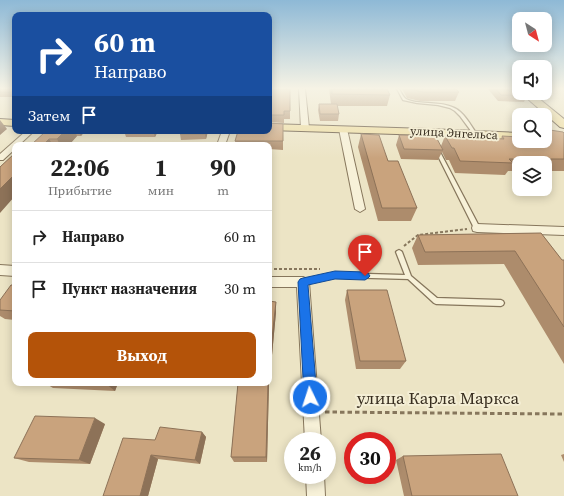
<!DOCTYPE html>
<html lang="ru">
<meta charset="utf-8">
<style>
body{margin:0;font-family:"Source Serif 4",serif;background:#f6f6f6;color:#222;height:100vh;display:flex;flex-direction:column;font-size:15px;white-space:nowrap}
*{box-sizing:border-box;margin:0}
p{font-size:13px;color:#767676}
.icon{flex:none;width:22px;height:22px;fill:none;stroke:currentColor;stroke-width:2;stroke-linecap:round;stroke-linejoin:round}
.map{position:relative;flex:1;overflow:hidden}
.drawer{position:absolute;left:12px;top:142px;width:260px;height:244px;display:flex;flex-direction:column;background:#fff;border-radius:8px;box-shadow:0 2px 10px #0003}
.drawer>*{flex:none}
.top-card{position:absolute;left:12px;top:12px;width:260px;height:122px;border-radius:8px;box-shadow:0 2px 10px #0003;background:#1a4fa0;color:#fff;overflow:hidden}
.needle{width:26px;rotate:144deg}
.buttons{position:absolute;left:512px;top:12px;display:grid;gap:8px}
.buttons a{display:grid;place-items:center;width:40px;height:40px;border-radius:8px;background:#fff;box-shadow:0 2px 10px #0003;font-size:20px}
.speed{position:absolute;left:284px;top:432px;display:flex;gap:8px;font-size:20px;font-weight:700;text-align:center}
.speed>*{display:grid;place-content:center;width:52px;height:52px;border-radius:50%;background:#fff;box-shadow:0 2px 10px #0003;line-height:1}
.speed small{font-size:10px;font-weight:400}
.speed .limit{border:6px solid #d22;background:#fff;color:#111}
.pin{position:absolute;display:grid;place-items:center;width:34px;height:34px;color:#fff;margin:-41px -17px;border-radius:50% 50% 50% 0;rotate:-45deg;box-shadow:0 0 4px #0007}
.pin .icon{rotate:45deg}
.me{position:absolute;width:44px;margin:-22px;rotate:356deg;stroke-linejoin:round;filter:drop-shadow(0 0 3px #0008)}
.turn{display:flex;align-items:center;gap:14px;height:84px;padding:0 16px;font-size:18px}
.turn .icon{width:52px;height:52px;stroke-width:2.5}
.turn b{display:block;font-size:28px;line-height:34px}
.then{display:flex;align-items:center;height:38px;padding:0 16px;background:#0003;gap:8px;font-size:15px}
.eta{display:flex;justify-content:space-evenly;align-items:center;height:68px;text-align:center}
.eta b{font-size:24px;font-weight:700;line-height:28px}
.primary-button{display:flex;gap:8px;margin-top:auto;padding:8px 16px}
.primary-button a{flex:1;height:46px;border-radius:8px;background:#b45309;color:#fff;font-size:16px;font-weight:700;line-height:46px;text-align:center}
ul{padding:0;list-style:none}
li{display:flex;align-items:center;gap:12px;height:52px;padding:0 16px;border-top:1px solid #e0e0e0}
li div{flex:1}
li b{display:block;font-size:15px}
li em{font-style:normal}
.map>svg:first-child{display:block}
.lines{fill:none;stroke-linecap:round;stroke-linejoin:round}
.service-casing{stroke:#86765c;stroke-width:2.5}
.minor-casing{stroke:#86765c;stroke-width:2}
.primary-casing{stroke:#554430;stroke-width:2}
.path-far1{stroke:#86765c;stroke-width:2;stroke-dasharray:3 2;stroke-linecap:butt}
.path{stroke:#86765c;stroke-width:3;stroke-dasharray:4.5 3;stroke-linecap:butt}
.service{fill:#f7f1d8;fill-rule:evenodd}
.minor{fill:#f7f1d8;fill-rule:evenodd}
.primary{fill:#eddc9f;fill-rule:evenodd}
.wall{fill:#ad8c6c}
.shaded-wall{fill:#8d7258}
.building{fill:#c9a37d;stroke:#8d7258}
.route{fill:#1a73e8;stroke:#114b97}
.labels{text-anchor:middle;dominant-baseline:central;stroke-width:4;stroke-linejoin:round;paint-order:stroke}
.far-street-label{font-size:12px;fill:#372d1f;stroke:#f4eed5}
.near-street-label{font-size:17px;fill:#372d1f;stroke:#f4eed5}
</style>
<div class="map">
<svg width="564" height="496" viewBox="0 0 564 496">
<rect width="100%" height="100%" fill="#ece4c5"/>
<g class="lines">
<defs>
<path id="service" d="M397 89H399C401 92 403 97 406 99 417 105 439 101 452 107 464 111 470 125 477 134L474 135 460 116 455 111 450 108 438 105 417 103 403 100Z
M436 149 439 150 480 228 479 229H475L474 228 435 150Z
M399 250 401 251 402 252 411 276 437 298 501 300 503 301 504 303 503 305 501 306 436 304 434 303 408 279 335 277 303 284H301L300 282 301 280H303L335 273 405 275 396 252 397 251Z"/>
<path id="minor" d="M299 89H305L309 128 305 130 301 128Z
M340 127H346L347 129 365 209 360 212 355 209 339 129Z
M26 131H34L19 145H15V149L3 160H0V154Z
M222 131H230L225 145H217Z
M477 224 564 227V235L477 232 473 231 472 228 473 225Z
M0 265 15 266V276L0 275Z
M269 277H303L307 279 309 282 321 441H305L297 287H269Z
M306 475H324L325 496H307Z"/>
<path id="primary" d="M521 93H532L564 119V128L560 127Z
M0 119 15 120V126L0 125Z
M269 124 428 129 519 133V141L428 135 269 130Z"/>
</defs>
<use href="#service" class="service-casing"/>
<use href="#minor" class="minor-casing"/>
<use href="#primary" class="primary-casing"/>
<path class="path-far1" d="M404 246 418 235 467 229
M269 269H320"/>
<path class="path" d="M325 412 564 414"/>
<use href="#service" class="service"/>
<use href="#minor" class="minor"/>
<use href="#primary" class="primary"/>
</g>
<path class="wall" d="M0 89H15V97H0Z
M269 89H290V119H284V123L269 122Z
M329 89H387L390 95 387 106H337L339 114 338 121H320L318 110 319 104H331Z
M402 89H456L459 92 455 101H420L407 98Z
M488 89H519L527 95 524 102 498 101Z
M545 116 550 130 564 133V171H545V163H519V171H508L505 175 455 173 449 160H446L442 152 438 160 401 159 396 145 399 135 441 146 445 136 501 139 502 136 545 141Z
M283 124V150L269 149V145H236L235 141Z
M65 131H85L81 136H77L69 145H31Z
M124 131H158L155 137H126Z
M208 131 206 139 181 140 180 134Z
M361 134 388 161 417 208 411 221H378L358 147Z
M541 233 562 260H564V364L504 264 418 265 412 248 418 235Z
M15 285V320L5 319 0 316V300Z
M347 290 406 361 400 369H356L345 300Z
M269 301 276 312 272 355H269Z
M45 383H118L115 391 53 388Z
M238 383H269L267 462H234L231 457Z
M105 424 90 464 29 462 14 458Z
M202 432 206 437 200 464 158 459 148 496H103L155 440Z
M564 454V462L561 455Z
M403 456 518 496H404L396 460Z"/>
<path class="shaded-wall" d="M0 120 7 129 0 135Z
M65 131H75L77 136 69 145H60L57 139Z
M78 131H85L81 136Z
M153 131H158L155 137Z
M206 131H208L206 139 205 134Z
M49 139 53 145H43Z
M15 174V196L0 213V189Z
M276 302V312L272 355 271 347Z
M105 383H118L115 391Z
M268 383H269L267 462 266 457Z
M95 418 105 424 90 464 79 460Z
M202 432 206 437 200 464 195 460Z
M151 455 158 459 148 496H140Z"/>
<path class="building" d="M0 89H15V92H0Z
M269 89H290V111H284V115H269Z
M332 89H387L390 95 332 94Z
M410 89H456L459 92H423Z
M496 89H519V93H525L527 95H501Z
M319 104H337L339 114H320Z
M527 114H543L544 115H528Z
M545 116 551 122 550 130 563 132 564 133V159H509L513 163 460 161 454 148H452L445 136 504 139 502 136 519 137V141H545V137H548L545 133Z
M269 123 283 124V141H235L238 131H269Z
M46 131H65L57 139H49L43 145H31Z
M181 131H206L205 134H180Z
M361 134 379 135 388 161H398L417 208H382Z
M399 135 432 136 436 137 443 150 404 149Z
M15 153V174L0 189V167Z
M541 233 562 260H564V327L515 251 425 252 418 235Z
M11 285H15V311L0 310V300Z
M347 290H387L406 361H360Z
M269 301 276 302 271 347H269Z
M238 383H268L266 457H231Z
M35 416 95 418 79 460 14 458Z
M160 427 202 432 195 460 151 455 140 496H103L123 438 155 440Z
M501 454 518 496H412L403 456Z"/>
<linearGradient id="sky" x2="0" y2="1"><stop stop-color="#8eb9d6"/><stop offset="0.56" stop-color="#f6f3e5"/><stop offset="1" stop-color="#f6f3e5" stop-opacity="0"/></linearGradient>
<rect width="564" height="158" fill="url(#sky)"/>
<path class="route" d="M335 271 365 272 368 273 370 276 368 278 365 280 335 279 308 285 317 397 315 402 310 404 306 402 304 397 298 282 300 279 303 278Z"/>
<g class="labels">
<g class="far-street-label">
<text transform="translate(454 133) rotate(3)">улица Энгельса</text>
</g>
<g class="near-street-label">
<text x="438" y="398">улица Карла Маркса</text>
</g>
</g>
</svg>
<div class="buttons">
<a><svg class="needle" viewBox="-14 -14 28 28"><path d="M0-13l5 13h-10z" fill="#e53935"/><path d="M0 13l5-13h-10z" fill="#767676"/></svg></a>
<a><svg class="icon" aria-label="sound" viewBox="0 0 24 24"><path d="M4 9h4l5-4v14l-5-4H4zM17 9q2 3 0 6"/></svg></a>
<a><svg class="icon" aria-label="search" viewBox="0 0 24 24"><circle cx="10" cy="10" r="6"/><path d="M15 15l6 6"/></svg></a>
<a><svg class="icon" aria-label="layers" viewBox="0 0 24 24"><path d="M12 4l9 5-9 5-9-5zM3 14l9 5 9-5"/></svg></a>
</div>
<div class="speed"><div>26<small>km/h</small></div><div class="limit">30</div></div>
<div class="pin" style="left:365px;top:276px;background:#d93025"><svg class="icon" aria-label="arrive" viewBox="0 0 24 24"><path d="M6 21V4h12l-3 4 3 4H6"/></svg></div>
<svg class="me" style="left:310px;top:397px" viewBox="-20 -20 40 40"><circle r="17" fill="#1a73e8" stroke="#fff" stroke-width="3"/><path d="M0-11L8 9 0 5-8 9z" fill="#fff"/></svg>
<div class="top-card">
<div class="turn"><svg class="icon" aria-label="right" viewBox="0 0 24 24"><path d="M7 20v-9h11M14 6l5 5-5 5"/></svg><div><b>60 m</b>Направо</div></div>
<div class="then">Затем<svg class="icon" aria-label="arrive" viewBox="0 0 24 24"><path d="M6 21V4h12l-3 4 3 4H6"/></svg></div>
</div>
<section class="drawer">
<div class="eta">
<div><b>22:06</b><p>Прибытие</p></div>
<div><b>1</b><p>мин</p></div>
<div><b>90</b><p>m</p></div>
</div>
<ul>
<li><svg class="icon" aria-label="right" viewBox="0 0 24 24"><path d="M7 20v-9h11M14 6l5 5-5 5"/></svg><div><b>Направо</b></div><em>60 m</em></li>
<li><svg class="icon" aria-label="arrive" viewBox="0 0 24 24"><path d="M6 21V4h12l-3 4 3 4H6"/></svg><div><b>Пункт назначения</b></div><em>30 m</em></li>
</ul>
<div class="primary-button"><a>Выход</a></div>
</section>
</div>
